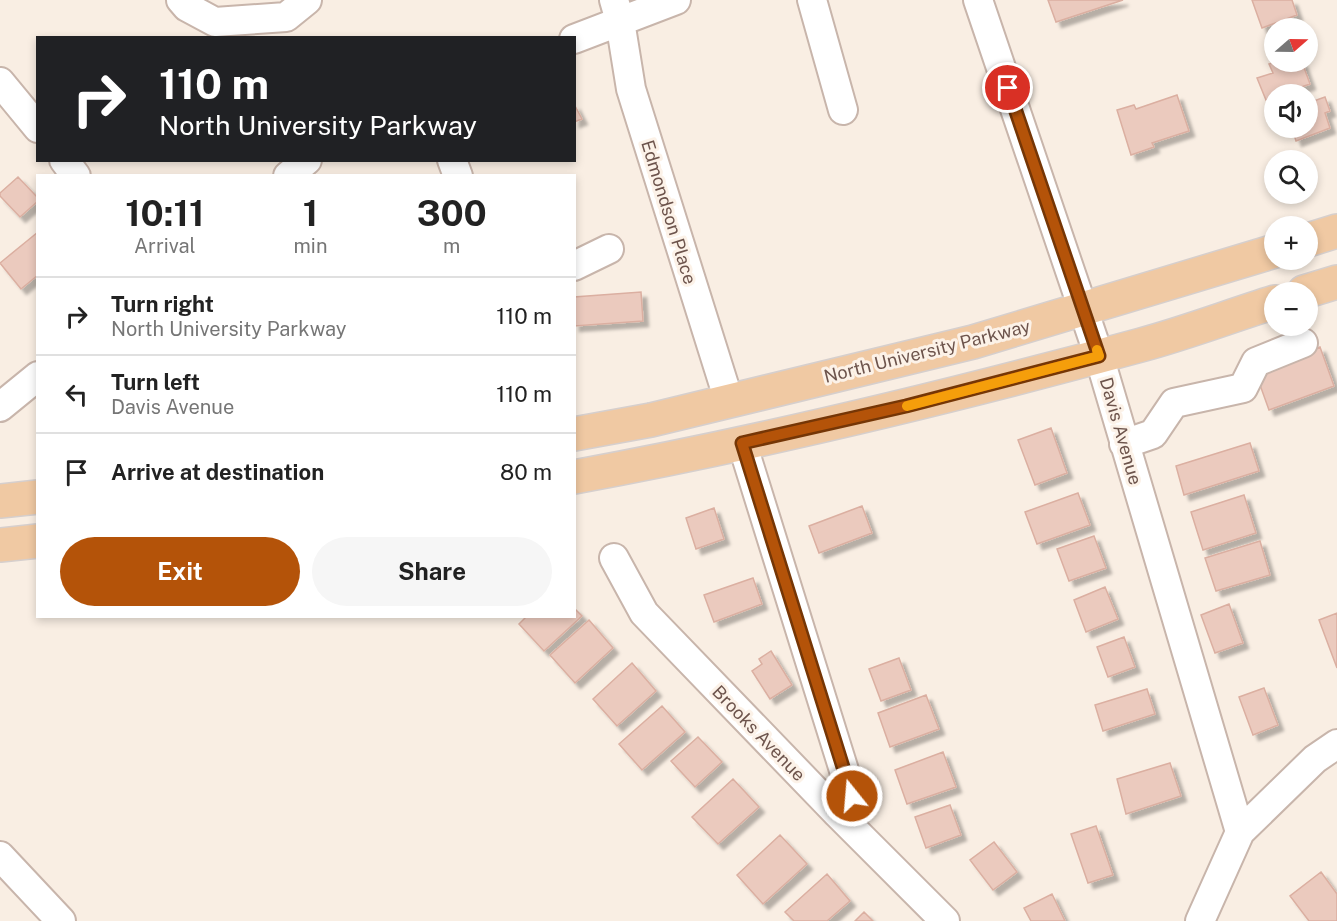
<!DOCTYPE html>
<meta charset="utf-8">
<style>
body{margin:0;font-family:"Public Sans",sans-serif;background:#f6f6f6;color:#222;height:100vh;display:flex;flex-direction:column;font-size:22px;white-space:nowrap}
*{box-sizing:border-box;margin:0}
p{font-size:20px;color:#767676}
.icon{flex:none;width:33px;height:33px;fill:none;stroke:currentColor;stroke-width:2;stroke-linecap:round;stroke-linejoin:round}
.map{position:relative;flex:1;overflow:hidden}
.sheet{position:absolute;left:36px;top:174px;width:540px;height:444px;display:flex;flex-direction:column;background:#fff;border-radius:0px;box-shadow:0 3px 9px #0003}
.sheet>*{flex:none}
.guide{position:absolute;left:36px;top:36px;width:540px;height:126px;border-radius:0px;box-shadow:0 3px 9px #0003;background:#202124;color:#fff;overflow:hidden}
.needle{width:39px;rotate:70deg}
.controls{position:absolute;left:1264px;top:18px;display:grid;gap:12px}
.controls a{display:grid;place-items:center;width:54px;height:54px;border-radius:50%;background:#fff;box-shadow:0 3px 9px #0003;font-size:30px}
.pin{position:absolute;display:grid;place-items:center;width:51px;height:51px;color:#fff;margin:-26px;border:3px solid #fff;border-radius:50%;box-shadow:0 2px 6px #0007}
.me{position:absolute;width:66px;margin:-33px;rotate:343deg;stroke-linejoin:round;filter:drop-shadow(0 0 4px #0008)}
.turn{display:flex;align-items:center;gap:21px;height:126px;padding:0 24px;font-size:27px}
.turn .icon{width:78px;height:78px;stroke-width:2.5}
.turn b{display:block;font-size:42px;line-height:51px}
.eta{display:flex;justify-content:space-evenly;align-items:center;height:102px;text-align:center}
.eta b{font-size:36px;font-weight:700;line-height:42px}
.action{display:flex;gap:12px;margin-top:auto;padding:12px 24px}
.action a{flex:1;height:69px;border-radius:36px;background:#b45309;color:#fff;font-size:24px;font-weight:700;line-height:69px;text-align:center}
.action a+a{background:#f6f6f6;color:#222}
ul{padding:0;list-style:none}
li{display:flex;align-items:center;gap:18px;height:78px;padding:0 24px;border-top:2px solid #e0e0e0}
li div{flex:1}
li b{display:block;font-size:22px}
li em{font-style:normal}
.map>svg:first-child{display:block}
.building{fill:#ebcabe;stroke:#dbafa1;stroke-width:1.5;filter:url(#shadow)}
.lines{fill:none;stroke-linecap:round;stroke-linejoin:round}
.minor-casing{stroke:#c8b5ab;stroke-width:32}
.major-casing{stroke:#d6cfcd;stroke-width:36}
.minor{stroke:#fff;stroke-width:28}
.major{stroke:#f0c9a3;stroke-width:33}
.route-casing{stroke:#753606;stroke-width:15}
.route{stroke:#b45309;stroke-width:10}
.slow{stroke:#f59e0b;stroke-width:10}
.labels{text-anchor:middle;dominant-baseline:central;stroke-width:6;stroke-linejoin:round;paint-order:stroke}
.street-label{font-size:18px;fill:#6d544c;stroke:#fcf2e8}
</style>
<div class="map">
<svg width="1337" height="921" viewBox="0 0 1337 921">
<defs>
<filter id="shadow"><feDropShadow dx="5.5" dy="5.5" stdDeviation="1.5" flood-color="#0004"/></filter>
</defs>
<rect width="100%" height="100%" fill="#f9eee3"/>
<path class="building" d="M1048 0H1123L1056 22Z
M1252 0H1292L1297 15 1262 28Z
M1277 62H1302L1310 84 1281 94H1275V97L1266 100 1257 78 1273 73 1269 64Z
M1177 95 1189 131 1152 143 1154 147 1131 155 1117 110 1134 105 1136 109Z
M1325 97 1330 111 1325 113 1330 128 1296 141 1292 128H1308V103Z
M574 104 582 119 574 122Z
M18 177 38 198V201L20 217 0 196V193Z
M38 232V275L21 289 0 263Z
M641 292 643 321 574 326V297Z
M1320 347 1334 386 1269 410 1255 371Z
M1051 428 1067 473 1035 485 1018 440Z
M1250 443 1259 471 1184 495 1176 466Z
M1078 493 1090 525 1037 544 1025 512Z
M1244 495 1256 533 1203 550 1191 512Z
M862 506 872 533 819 553 809 526Z
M714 508 724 539 696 549 686 518Z
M1094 536 1106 568 1069 581 1057 549Z
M1260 541 1270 575 1216 591 1205 558Z
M753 578 762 604 714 622 704 595Z
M1105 587 1118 619 1086 632 1074 600Z
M1229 604 1243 643 1215 653 1201 615Z
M574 608 582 616 544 651 519 624 527 616H574Z
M1337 613V668L1319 620Z
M589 620 613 648 575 683 550 655Z
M1124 637 1135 667 1108 677 1097 647Z
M771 651 792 685 770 699 752 671 762 664 759 659Z
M899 658 911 690 881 701 869 669Z
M632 663 656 691 617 726 593 699Z
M1264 688 1278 725 1253 735 1239 697Z
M1147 689 1155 714 1103 731 1095 705Z
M926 695 939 729 890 747 878 713Z
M662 706 685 732 642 770 619 744Z
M698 737 722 762 695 787 671 761Z
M943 752 956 787 907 804 895 770Z
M1170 763 1181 796 1126 814 1117 779Z
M733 779 759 807 718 844 692 817Z
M950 805 961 835 926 848 915 817Z
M1096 826 1113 875 1088 883 1071 834Z
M780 835 807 864 763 904 737 875Z
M994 842 1017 872 993 890 970 860Z
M1321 872 1337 894V921H1309L1290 896Z
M827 874 850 901 827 921H794L785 912Z
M1052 894 1065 921H1031L1024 908Z
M864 912 873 921H855Z"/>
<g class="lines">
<defs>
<path id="minor" d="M181 0 187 7 215 22 286 17 307 0
M614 0 620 21 631 89 729 401
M812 0 843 110
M978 0 1099 356 1240 832
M574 39 676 0
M0 82 38 128
M64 160 76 176
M452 160 458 176
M288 176 307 160
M574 266 609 249
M0 407 38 376
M742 443 852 796 837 813
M1124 444 1153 434 1174 403 1243 388 1256 362 1303 343
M614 558 644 613 837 813 945 921
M0 856 61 921
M1200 921 1240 832 1315 759 1337 744"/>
<path id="major" d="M1308 240 1337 231
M1304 292 1337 282
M574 434 651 420 973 342 1275 251
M574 477C765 442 954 396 1141 345 1186 333 1230 316 1275 302
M0 501 38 497
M0 545 38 541"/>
</defs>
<use href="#minor" class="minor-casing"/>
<use href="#major" class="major-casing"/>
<use href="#minor" class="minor"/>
<use href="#major" class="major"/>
</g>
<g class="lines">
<defs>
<path id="route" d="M852 796 742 443 906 406 1099 356 1008 88"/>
</defs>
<use href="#route" class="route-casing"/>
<use href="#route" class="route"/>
<path class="slow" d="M907 406 1099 356 1097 350"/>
</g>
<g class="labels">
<g class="street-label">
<text transform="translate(669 212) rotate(73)">Edmondson Place</text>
<text transform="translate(927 351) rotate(-14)">North University Parkway</text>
<text transform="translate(1121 431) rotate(74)">Davis Avenue</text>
<text transform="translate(759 733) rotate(46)">Brooks Avenue</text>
</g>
</g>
</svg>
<div class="controls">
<a><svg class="needle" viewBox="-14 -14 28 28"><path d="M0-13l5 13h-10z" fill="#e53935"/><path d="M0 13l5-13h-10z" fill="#767676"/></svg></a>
<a><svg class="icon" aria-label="sound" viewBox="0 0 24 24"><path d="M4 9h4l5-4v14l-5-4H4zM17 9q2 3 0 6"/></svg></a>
<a><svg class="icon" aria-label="search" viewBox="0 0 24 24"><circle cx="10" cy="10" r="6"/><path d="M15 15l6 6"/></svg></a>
<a>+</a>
<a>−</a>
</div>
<div class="pin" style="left:1008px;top:88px;background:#d93025"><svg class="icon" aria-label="arrive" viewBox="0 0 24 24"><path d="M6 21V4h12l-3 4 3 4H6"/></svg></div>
<svg class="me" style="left:852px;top:796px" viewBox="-20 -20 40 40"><circle r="17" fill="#b45309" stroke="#fff" stroke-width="3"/><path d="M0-11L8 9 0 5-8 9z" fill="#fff"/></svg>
<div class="guide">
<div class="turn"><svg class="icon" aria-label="right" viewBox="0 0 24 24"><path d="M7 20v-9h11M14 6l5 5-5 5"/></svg><div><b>110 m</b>North University Parkway</div></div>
</div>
<section class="sheet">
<div class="eta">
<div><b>10:11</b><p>Arrival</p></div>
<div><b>1</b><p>min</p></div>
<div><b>300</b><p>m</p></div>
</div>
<ul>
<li><svg class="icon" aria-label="right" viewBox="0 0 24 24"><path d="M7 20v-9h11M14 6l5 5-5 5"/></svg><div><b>Turn right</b><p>North University Parkway</p></div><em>110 m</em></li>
<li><svg class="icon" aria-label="left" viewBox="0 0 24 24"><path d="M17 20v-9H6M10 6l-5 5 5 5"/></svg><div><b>Turn left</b><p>Davis Avenue</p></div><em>110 m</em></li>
<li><svg class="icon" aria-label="arrive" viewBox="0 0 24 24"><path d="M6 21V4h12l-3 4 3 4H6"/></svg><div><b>Arrive at destination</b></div><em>80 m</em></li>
</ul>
<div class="action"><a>Exit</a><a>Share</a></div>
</section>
</div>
